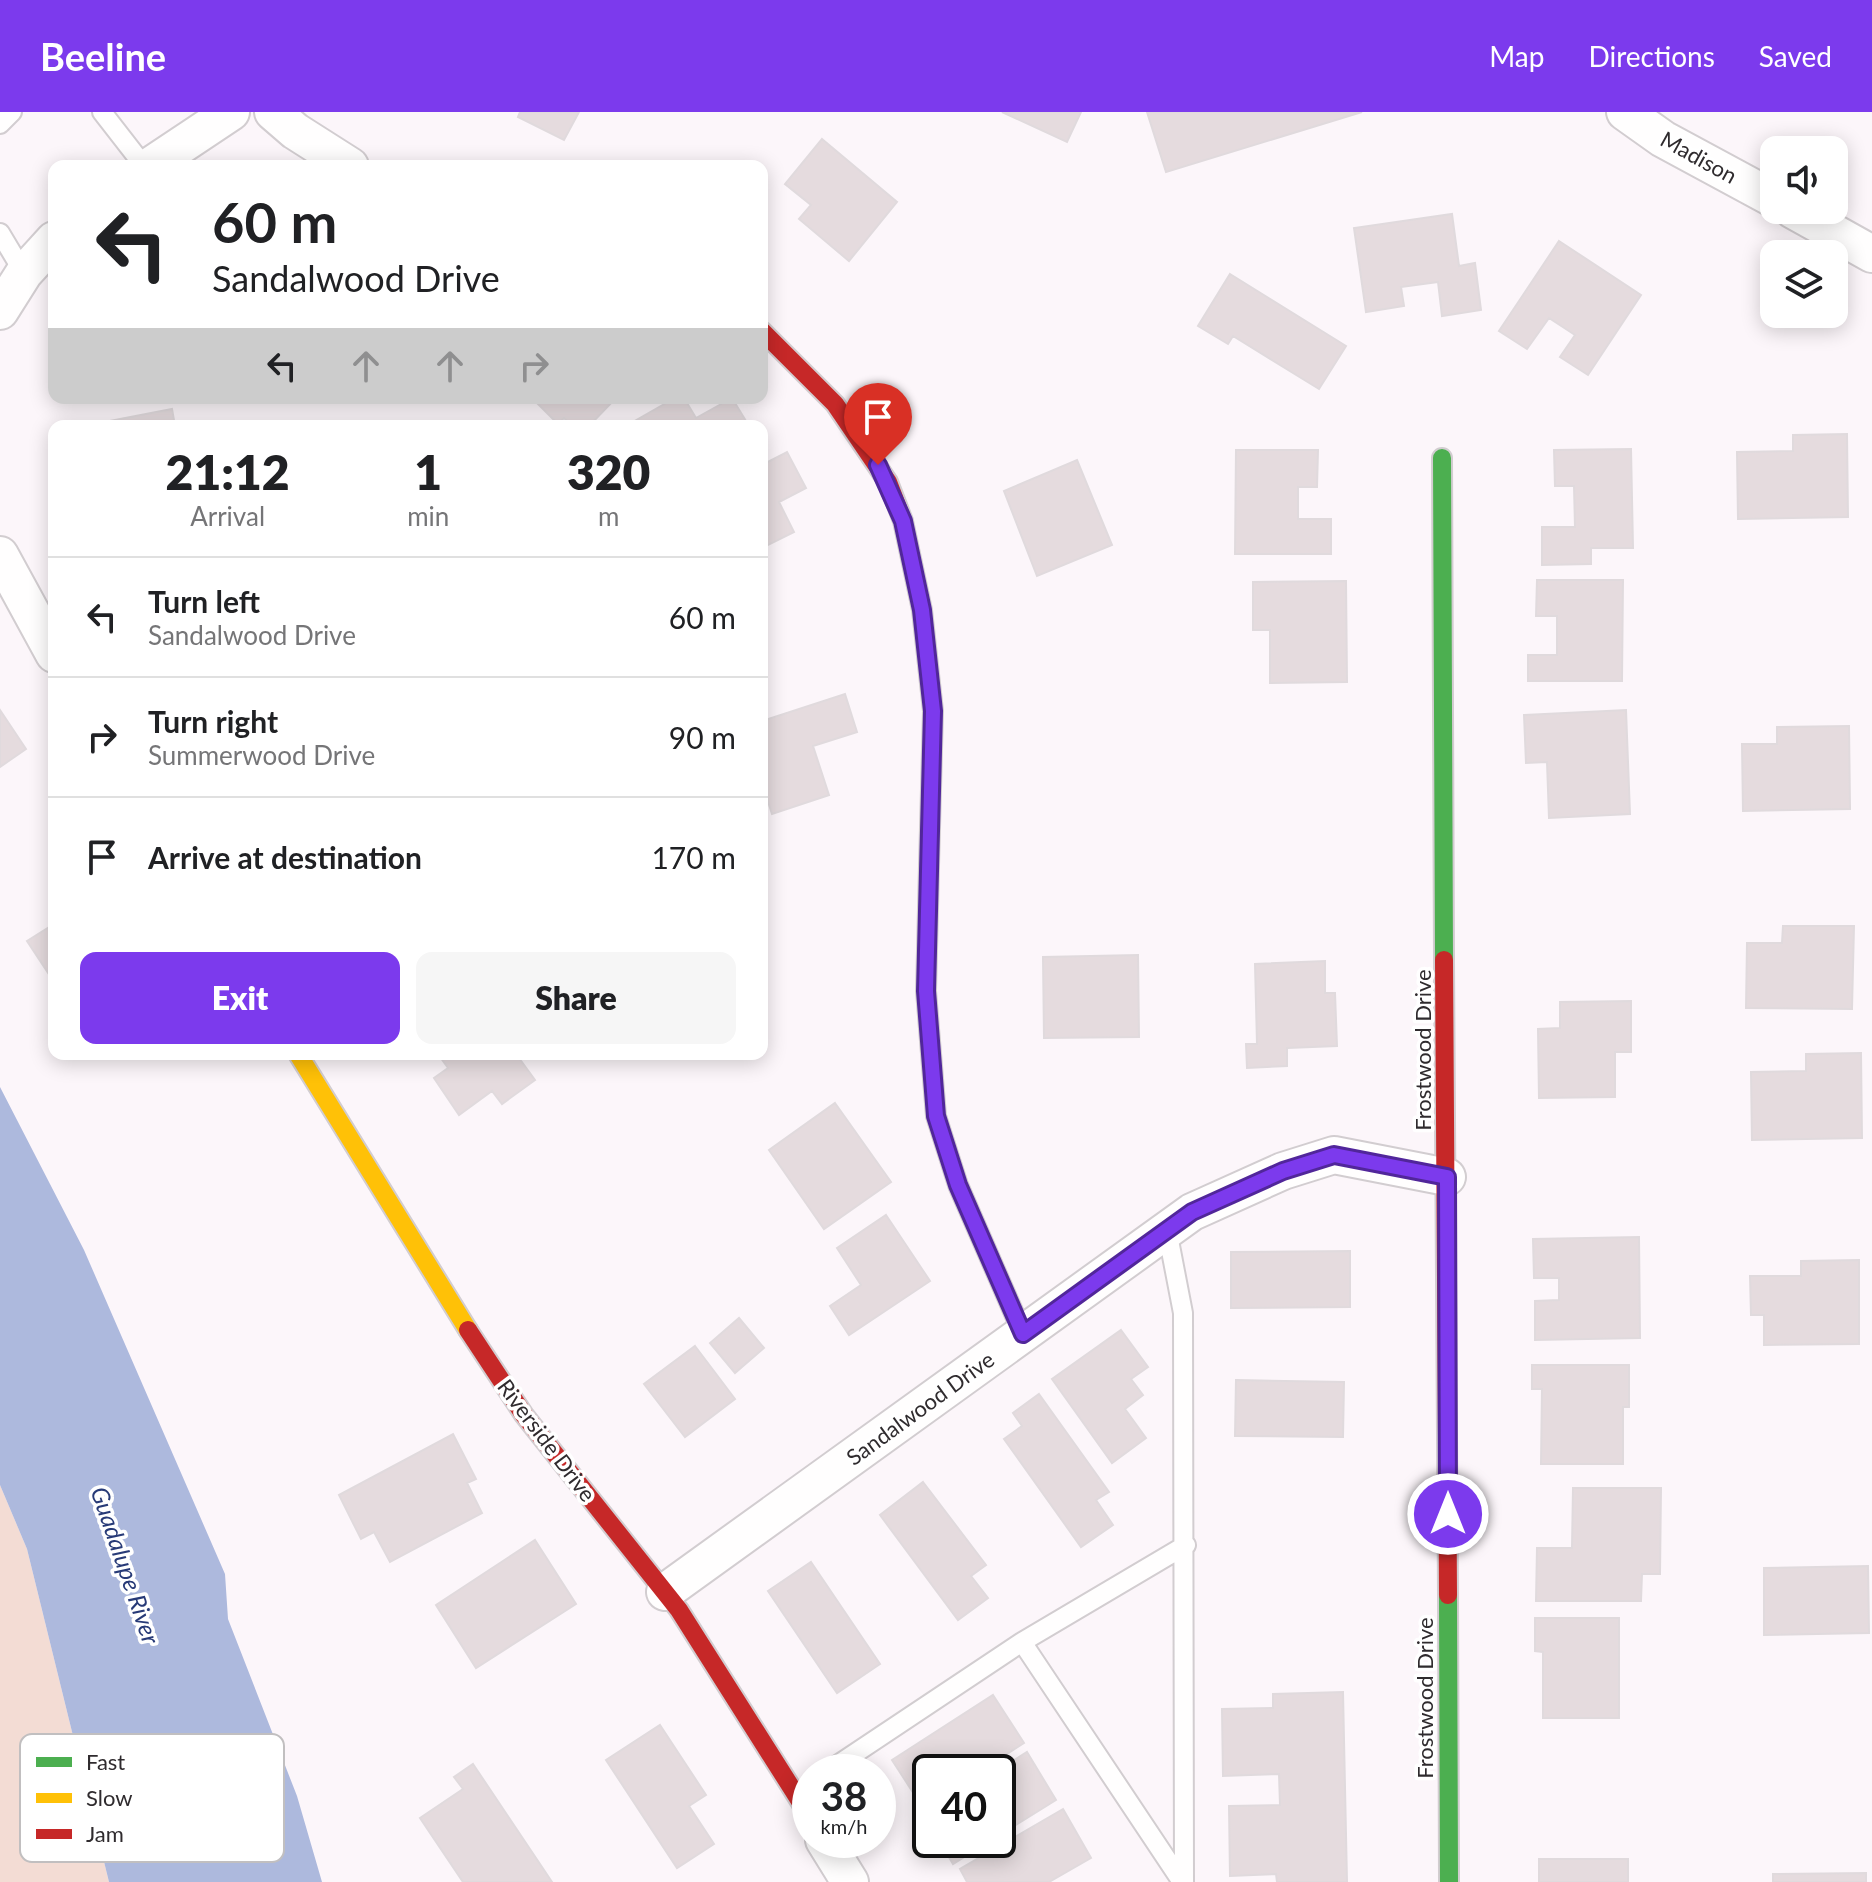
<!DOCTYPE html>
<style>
body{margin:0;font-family:Lato,sans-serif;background:#f6f6f6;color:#202124;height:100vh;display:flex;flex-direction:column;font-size:30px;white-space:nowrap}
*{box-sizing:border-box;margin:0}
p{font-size:26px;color:#757577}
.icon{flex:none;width:44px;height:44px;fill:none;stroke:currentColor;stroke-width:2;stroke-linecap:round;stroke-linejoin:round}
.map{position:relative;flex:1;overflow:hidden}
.drawer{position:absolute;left:48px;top:308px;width:720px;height:640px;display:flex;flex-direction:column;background:#fff;border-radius:16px;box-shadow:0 4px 20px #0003}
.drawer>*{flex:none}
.top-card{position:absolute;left:48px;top:48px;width:720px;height:244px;border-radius:16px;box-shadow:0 4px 20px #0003;background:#fff;color:#202124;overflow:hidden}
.fabs{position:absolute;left:1760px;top:24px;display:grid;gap:16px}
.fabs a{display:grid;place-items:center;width:88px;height:88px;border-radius:16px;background:#fff;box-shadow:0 4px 20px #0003;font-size:40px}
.speed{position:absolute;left:792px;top:1642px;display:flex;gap:16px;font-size:40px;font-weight:700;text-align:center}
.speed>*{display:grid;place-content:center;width:104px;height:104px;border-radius:50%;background:#fff;box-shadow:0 4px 20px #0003;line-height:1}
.speed small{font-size:20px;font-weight:400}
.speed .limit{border:4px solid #111;border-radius:12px;background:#fff;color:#111}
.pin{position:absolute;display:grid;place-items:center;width:68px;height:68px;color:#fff;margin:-82px -34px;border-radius:50% 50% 50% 0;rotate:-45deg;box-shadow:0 0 8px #0007}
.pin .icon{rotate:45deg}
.me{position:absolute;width:88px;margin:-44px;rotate:0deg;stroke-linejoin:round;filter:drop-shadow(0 0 6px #0008)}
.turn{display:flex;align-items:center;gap:28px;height:168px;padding:0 32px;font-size:36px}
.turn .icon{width:104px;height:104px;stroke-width:2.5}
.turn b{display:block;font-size:56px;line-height:68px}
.lanes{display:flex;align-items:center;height:76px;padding:0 32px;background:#0003;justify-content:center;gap:40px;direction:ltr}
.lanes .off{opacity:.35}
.eta{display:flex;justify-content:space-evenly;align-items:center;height:136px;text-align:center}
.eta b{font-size:48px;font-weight:800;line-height:56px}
.cta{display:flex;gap:16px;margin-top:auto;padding:16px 32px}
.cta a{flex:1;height:92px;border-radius:16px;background:#7c3aed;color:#fff;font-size:32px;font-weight:800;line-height:92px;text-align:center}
.cta a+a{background:#f6f6f6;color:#202124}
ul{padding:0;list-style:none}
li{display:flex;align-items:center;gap:24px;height:120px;padding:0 32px;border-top:2px solid #e0e0e0}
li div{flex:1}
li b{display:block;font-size:30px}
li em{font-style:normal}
header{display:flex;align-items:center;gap:48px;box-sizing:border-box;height:112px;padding:0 40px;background:#7c3aed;color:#fff}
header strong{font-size:38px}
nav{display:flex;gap:44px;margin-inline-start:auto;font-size:28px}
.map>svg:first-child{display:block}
.green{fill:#f3dcd4}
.water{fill:#adb9dd}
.building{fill:#e5dbde;stroke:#e0dadd;stroke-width:2}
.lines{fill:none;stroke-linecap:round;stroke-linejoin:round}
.lane-casing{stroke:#d2cdd0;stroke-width:22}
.street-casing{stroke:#d2cdd0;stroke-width:40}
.fast-casing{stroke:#d2cdd0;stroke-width:22}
.slow-casing{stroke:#d2cdd0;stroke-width:22}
.jam-casing{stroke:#d2cdd0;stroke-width:22}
.lane{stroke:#fffefe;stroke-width:18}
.street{stroke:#fffefe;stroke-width:36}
.fast{stroke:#4caf50;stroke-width:18}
.slow{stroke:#ffc107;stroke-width:18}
.jam{stroke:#c62828;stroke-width:18}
.route-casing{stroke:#51269a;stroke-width:20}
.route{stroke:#7c3aed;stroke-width:14}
.labels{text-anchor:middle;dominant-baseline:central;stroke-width:7;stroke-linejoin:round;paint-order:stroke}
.street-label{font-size:22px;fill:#2f2b2e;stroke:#fff}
.water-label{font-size:24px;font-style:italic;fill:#273a77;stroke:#fff}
.key{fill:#fff;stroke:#c1bfc0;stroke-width:2}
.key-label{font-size:22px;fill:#2f2b2e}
</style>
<header>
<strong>Beeline</strong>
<nav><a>Map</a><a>Directions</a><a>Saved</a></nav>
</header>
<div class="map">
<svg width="1872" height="1770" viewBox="0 0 1872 1770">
<rect width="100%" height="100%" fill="#fcf6fa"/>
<path class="green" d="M0 1373 27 1437 109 1770H0Z"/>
<path class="water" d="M0 975 84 1138 225 1462 228 1507 297 1684 322 1770H109L27 1437 0 1373Z"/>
<path class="building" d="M520 0H579L564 28 518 5Z
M1002 0H1081L1067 30Z
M1147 0H1362L1166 60Z
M822 27 897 90 849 149 799 107 811 93 785 72Z
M1452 102 1459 154 1475 151 1481 198 1442 204 1438 170 1401 175 1404 194 1366 200 1354 116Z
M1559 129 1641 183 1588 263 1560 245 1575 223 1549 206 1527 237 1499 219Z
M1230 162 1346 234 1319 277 1233 224 1228 232 1198 214Z
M532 286H616L589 314H572L564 306 558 312Z
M675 286H684L696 306 732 286 749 314H626Z
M172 297 175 314H84Z
M1847 322 1848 405 1738 407 1737 340 1793 339V323Z
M1631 337 1633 436H1591V452L1542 453V415H1575L1574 374H1555L1554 338Z
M1236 338H1318L1317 375H1298V407H1331V442H1235Z
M787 340 806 376 779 390 794 420 762 436V353Z
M1077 348 1112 433 1037 464 1004 379Z
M1537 468H1623L1622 569H1528V543H1557V504H1536Z
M1346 469 1347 570 1270 571V518H1253V470Z
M845 582 857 620 813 634 829 683 772 702 762 671V609Z
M0 598 26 637 0 655Z
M1626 598 1630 702 1549 706 1547 650 1526 651 1524 603Z
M1849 614 1850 697 1743 699 1742 632H1777V615Z
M54 812V870L27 829Z
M1783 814H1854L1852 897 1746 896 1747 831H1782Z
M1138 843 1139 925 1044 926 1043 845Z
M1325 849V881H1335L1337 934 1287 936V954L1247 956 1246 932H1257L1255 852Z
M1631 889V940H1615V985L1539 986 1538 917 1560 916V890Z
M1861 941 1862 1026 1752 1028 1751 960 1806 959V942Z
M438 942H516L535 968 502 992 492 979 459 1003 434 966 448 956Z
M835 991 891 1070 824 1117 769 1038Z
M886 1103 930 1169 849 1223 830 1194 861 1173 837 1136Z
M1639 1125 1640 1226 1535 1228V1189L1559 1188V1166H1534L1533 1127Z
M1350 1139V1195L1231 1196V1140Z
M1859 1148V1232L1764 1233V1203H1751L1750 1164H1801V1149Z
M739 1206 764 1236 735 1261 710 1231Z
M1121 1218 1148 1255 1131 1267 1143 1283 1125 1297 1146 1326 1112 1351 1052 1267Z
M695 1234 735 1287 685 1325 644 1272Z
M1532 1253H1629V1295H1623V1352H1541L1542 1277H1532Z
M1236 1268 1344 1270 1343 1325 1235 1324Z
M1039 1282 1109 1380 1096 1388 1113 1413 1081 1435 1004 1327 1022 1314 1013 1301Z
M453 1322 476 1367 467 1371 482 1401 390 1450 374 1420 361 1427 339 1383Z
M923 1370 986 1453 971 1464 988 1486 958 1508 880 1403Z
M1573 1376H1661L1660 1462H1642L1641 1489H1536L1537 1436H1572Z
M535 1428 576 1492 476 1556 436 1493Z
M811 1450 880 1552 837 1581 768 1479Z
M1868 1454 1869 1521 1764 1523V1456Z
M1535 1506H1619V1606H1543V1540L1535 1539Z
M1343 1580 1347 1770H1277L1276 1762 1230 1764 1229 1694 1280 1693 1279 1662 1223 1664 1222 1597 1273 1596V1582Z
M993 1583 1024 1631 979 1660H930V1691L923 1696 892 1648Z
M660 1613 706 1683 689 1694 714 1732 677 1756 606 1648Z
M1027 1640 1056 1688 998 1724 995 1660Z
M473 1652 552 1770H463L420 1706 463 1677 454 1665Z
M1063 1697 1091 1746 1049 1770H967L960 1757Z
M939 1728H991L953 1752Z
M1539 1747H1628V1770H1539Z
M1866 1761V1770H1773V1762Z"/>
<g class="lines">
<defs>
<path id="lane" d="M102 0 144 54
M0 12 12 0
M0 121 24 161
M1167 1118 1183 1201 1184 1770
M1022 1530 1182 1770
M827 1660 1022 1530 1186 1433"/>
<path id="street" d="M273 0 295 19 350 54
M1625 0 1663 27 1774 87
M150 54 231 0
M1793 98 1872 142
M0 199 24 161 54 128
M0 443 54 542
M665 1480 1192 1100 1283 1059 1334 1043 1447 1065
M824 1728 850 1770"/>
<path id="fast" d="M1442 346 1444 848
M1448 1483 1449 1770"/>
<path id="slow" d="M929 754 926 879 936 1004 958 1073 1023 1222
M298 942 468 1218"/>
<path id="jam" d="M762 219 835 292 888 370 903 409 922 498 933 599 929 754
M1444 848 1448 1483
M468 1218 524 1303 679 1498 810 1705"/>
</defs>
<use href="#lane" class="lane-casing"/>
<use href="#street" class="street-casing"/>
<use href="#fast" class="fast-casing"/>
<use href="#slow" class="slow-casing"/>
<use href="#jam" class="jam-casing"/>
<use href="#lane" class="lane"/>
<use href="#street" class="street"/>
<use href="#fast" class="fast"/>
<use href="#slow" class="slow"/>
<use href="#jam" class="jam"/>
</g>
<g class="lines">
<defs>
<path id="route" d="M878 353 903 409 922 498 933 599 926 879 936 1004 958 1073 1023 1222 1192 1100 1283 1059 1334 1043 1447 1065 1448 1402"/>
</defs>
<use href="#route" class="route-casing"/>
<use href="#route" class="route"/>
</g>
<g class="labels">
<g class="street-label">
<text transform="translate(1699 45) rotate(29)">Madison</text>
<text transform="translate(1422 938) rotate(-90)">Frostwood Drive</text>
<text transform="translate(920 1296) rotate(-36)">Sandalwood Drive</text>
<text transform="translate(547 1328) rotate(53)">Riverside Drive</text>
<text transform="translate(1424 1586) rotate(-90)">Frostwood Drive</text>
</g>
<g class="water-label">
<text transform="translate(126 1453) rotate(71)">Guadalupe River</text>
</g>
</g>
<rect x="20" y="1622" width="264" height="128" rx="12" class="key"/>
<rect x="36" y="1645" width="36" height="10" fill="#4caf50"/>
<rect x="36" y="1681" width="36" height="10" fill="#ffc107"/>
<rect x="36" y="1717" width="36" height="10" fill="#c62828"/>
<g class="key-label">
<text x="86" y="1658">Fast</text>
<text x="86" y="1694">Slow</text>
<text x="86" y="1730">Jam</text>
</g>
</svg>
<div class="fabs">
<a><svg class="icon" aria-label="sound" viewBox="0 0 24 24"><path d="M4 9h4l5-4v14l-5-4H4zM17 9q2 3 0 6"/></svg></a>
<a><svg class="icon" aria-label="layers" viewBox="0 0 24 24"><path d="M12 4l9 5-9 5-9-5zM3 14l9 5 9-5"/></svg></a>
</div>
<div class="speed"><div>38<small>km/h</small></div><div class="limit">40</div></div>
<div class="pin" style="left:878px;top:353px;background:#d93025"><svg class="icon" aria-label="arrive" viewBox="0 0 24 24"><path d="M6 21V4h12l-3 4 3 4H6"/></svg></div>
<svg class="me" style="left:1448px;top:1402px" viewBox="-20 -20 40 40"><circle r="17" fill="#7c3aed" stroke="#fff" stroke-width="3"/><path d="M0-11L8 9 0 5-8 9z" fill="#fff"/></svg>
<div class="top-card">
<div class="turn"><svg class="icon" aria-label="left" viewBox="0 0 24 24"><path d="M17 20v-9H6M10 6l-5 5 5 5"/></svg><div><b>60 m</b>Sandalwood Drive</div></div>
<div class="lanes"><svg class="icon" aria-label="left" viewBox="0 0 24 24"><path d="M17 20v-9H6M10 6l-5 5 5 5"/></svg><svg class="icon off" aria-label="ahead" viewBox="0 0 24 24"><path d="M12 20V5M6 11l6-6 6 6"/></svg><svg class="icon off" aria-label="ahead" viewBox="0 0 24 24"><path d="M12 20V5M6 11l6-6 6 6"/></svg><svg class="icon off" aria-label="right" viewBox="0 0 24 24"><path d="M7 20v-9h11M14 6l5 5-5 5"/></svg></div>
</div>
<section class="drawer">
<div class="eta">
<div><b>21:12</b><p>Arrival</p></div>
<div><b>1</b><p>min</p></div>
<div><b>320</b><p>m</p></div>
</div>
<ul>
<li><svg class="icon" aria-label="left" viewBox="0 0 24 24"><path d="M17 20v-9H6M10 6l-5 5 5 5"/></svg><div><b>Turn left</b><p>Sandalwood Drive</p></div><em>60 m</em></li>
<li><svg class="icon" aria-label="right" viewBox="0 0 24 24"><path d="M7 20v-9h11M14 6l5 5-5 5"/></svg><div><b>Turn right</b><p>Summerwood Drive</p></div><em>90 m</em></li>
<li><svg class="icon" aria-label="arrive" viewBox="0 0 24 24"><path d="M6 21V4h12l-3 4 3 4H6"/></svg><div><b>Arrive at destination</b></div><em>170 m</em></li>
</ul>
<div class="cta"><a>Exit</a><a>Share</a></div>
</section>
</div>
